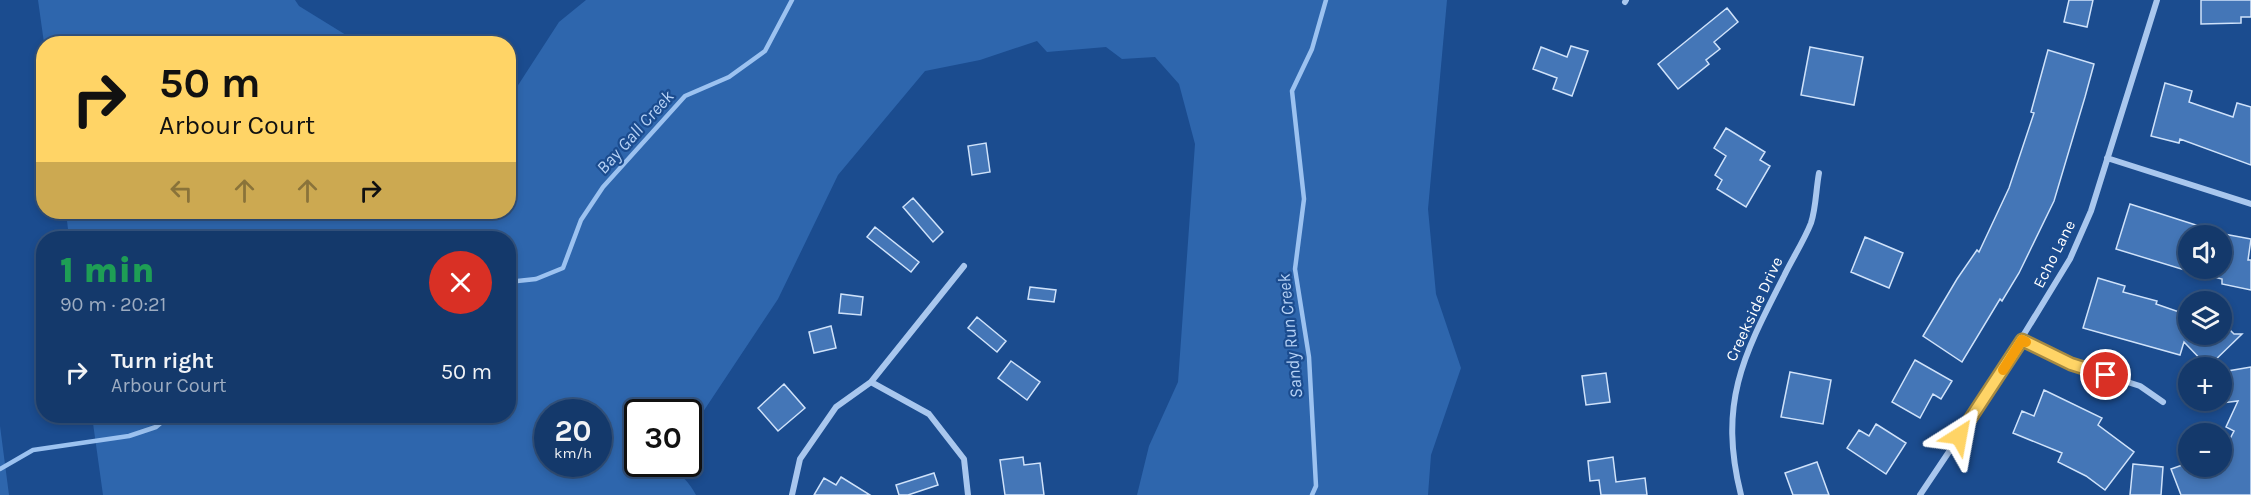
<!DOCTYPE html>
<meta charset="utf-8">
<style>
body{margin:0;font-family:Karla,sans-serif;background:#1d4071;color:#f1f3f6;height:100vh;display:flex;flex-direction:column;font-size:22px;white-space:nowrap}
*{box-sizing:border-box;margin:0}
p{font-size:20px;color:#9dacc1}
.icon{flex:none;width:33px;height:33px;fill:none;stroke:currentColor;stroke-width:2;stroke-linecap:round;stroke-linejoin:round}
.map{position:relative;flex:1;overflow:hidden}
.drawer{position:absolute;left:36px;top:231px;width:480px;height:192px;display:flex;flex-direction:column;background:#14396b;border-radius:24px;box-shadow:0 3px 9px #0003,0 0 0 2px #33537e}
.drawer>*{flex:none}
.top-card{position:absolute;left:36px;top:36px;width:480px;height:183px;border-radius:24px;box-shadow:0 3px 9px #0003,0 0 0 2px #33537e;background:#ffd466;color:#111;overflow:hidden}
.buttons{position:absolute;left:2178px;top:225px;display:grid;gap:12px}
.buttons a{display:grid;place-items:center;width:54px;height:54px;border-radius:50%;background:#14396b;box-shadow:0 3px 9px #0003,0 0 0 2px #33537e;font-size:30px}
.speed{position:absolute;left:534px;top:399px;display:flex;gap:12px;font-size:30px;font-weight:700;text-align:center}
.speed>*{display:grid;place-content:center;width:78px;height:78px;border-radius:50%;background:#14396b;box-shadow:0 3px 9px #0003,0 0 0 2px #33537e;line-height:1}
.speed small{font-size:15px;font-weight:400}
.speed .limit{border:3px solid #111;border-radius:9px;background:#fff;color:#111}
.pin{position:absolute;display:grid;place-items:center;width:51px;height:51px;color:#fff;margin:-26px;border:3px solid #fff;border-radius:50%;box-shadow:0 2px 6px #0007}
.me{position:absolute;width:66px;margin:-33px;rotate:34deg;stroke-linejoin:round;filter:drop-shadow(0 0 4px #0008)}
.turn{display:flex;align-items:center;gap:21px;height:126px;padding:0 24px;font-size:27px}
.turn .icon{width:78px;height:78px;stroke-width:2.5}
.turn b{display:block;font-size:42px;line-height:51px}
.lanes{display:flex;align-items:center;height:57px;padding:0 24px;background:#0003;justify-content:center;gap:30px;direction:ltr}
.lanes .off{opacity:.35}
.round{display:grid;place-items:center;flex:none;width:63px;height:63px;border-radius:32px;background:#1d4071}
.summary{display:flex;align-items:center;justify-content:space-between;height:102px;padding:0 24px}
h1{font-size:36px;font-weight:800;line-height:45px;color:#1e9e55}
ul{padding:0;list-style:none}
li{display:flex;align-items:center;gap:18px;height:78px;padding:0 24px}
li div{flex:1}
li b{display:block;font-size:22px}
li em{font-style:normal}
.map>svg:first-child{display:block}
.green{fill:#2e66ad;fill-rule:evenodd}
.lines{fill:none;stroke-linecap:round;stroke-linejoin:round}
.stream{stroke:#9cc2f0;stroke-width:4.5}
.building{fill:#4476b7;stroke:#cfe2fa;stroke-width:1.5}
.minor{stroke:#a9c7ee;stroke-width:6}
.route-casing{stroke:#a68a42;stroke-width:15}
.route{stroke:#ffd466;stroke-width:10}
.slow{stroke:#f59e0b;stroke-width:10}
.labels{text-anchor:middle;dominant-baseline:central;stroke-width:4.5;stroke-linejoin:round;paint-order:stroke}
.street-label{font-size:16px;fill:#fff;stroke:#1b4c8f}
.water-label{font-size:18px;font-style:italic;fill:#b5d1f5;stroke:#1b4c8f}
</style>
<div class="map">
<svg width="2251" height="495" viewBox="0 0 2251 495">
<rect width="100%" height="100%" fill="#1b4c8f"/>
<path class="green" d="M38 0H295L299 6 346 35 353 43H44Z
M586 0H1447L1428 209 1436 294 1461 368 1431 455 1428 495H1137L1149 446 1178 382 1195 144 1179 84 1155 57 1122 59 1106 47 1047 52 1037 41 980 60 925 71 838 175 778 299 689 433 688 412H638V464C664 464 683 470 696 495H103L92 416H508V238H69L66 212H508L509 93H513L559 22ZM548 412H598V464H548Z
M0 426 9 495H0Z"/>
<g class="lines">
<path class="stream" d="M508 282 536 279 563 268 581 220 603 187 685 96 729 77 765 51 792 0
M0 469 33 450 129 436 156 427 169 416
M1312 495 1316 486 1309 357 1295 269 1304 199 1292 91 1312 49 1326 0"/>
</g>
<path class="building" d="M2069 0H2093L2087 27 2064 22Z
M2201 0H2251V17H2241V23L2201 24Z
M1727 8 1738 22 1714 42 1720 49 1706 60 1709 64 1678 89 1658 64Z
M1571 46 1588 51 1572 96 1553 89 1557 78 1533 69 1541 47 1567 57Z
M1810 47 1863 57 1854 105 1801 95Z
M2048 50 2094 64 2085 97 2054 201 2019 273 2002 301 2000 299 1962 362 1923 336 1957 279 1977 250 1979 252 2009 188 2034 113 2031 112Z
M2165 83 2192 91 2189 102 2233 117 2237 103 2251 107V165L2180 139 2179 143 2151 136Z
M1726 128 1765 152 1760 160 1770 166 1746 207 1717 189 1722 180 1715 175 1726 156 1714 148Z
M986 143 990 172 972 175 968 146Z
M913 198 943 232 933 242 903 207Z
M2130 204 2224 234 2251 239 2248 260H2251V290L2222 284V279L2198 273V268H2222V236H2188V271L2116 249Z
M875 227 919 262 911 272 867 237Z
M1865 237 1903 253 1889 288 1851 272Z
M2098 278 2125 286 2123 292 2157 301 2156 304 2188 315V334H2222V322L2234 334H2242L2208 367 2184 342 2180 355 2083 328Z
M1030 287 1056 290 1054 302 1028 299Z
M841 294 863 297 861 315 839 313Z
M977 317 1006 341 997 352 968 328Z
M831 326 836 348 814 353 809 332Z
M1915 360 1952 381 1941 399 1933 394 1920 418 1892 402Z
M1011 361 1040 382 1027 400 998 378Z
M2251 367V495H2181L2171 469 2188 463V466H2222V454L2234 431 2226 427 2238 401 2222 403V372Z
M1790 372 1831 380 1823 424 1781 417Z
M1606 373 1610 402 1586 405 1582 376Z
M784 384 805 408 778 431 758 408Z
M2044 390 2102 418 2098 425 2134 452 2105 490 2086 476 2058 462 2062 453 2013 433 2022 411 2034 416Z
M1876 424 1906 443 1886 474 1847 448 1859 430 1869 436Z
M1023 457 1024 465 1040 463 1044 495H1005L1000 460Z
M1613 457 1616 482 1645 478 1647 495H1601L1599 480 1590 481 1588 461Z
M1817 462 1829 495H1793L1785 473Z
M2133 464 2163 467 2161 495H2130Z
M934 473 938 485 908 495H899L896 485Z
M841 477 870 495H814L824 478 836 485Z"/>
<g class="lines">
<path class="minor" d="M1625 2 1626 0
M2107 158 2251 204
M2022 340 2071 364 2140 386 2163 402
M871 382 929 414 964 459 968 495
M792 495 800 459 836 407 871 382 964 266
M1741 495C1718 403 1743 356 1784 276 1792 259 1804 241 1811 223 1816 208 1816 189 1819 173
M1920 495 1985 398 2070 259 2091 211 2157 0"/>
</g>
<g class="lines">
<defs>
<path id="route" d="M1959 436 2022 340 2071 364 2106 375"/>
</defs>
<use href="#route" class="route-casing"/>
<use href="#route" class="route"/>
<path class="slow" d="M2003 370 2022 340 2026 342"/>
</g>
<g class="labels">
<g class="street-label">
<text transform="translate(2054 254) rotate(-63)">Echo Lane</text>
<text transform="translate(1754 309) rotate(-65)">Creekside Drive</text>
</g>
<g class="water-label">
<text transform="translate(635 132) rotate(-48)">Bay Gall Creek</text>
<text transform="translate(1290 336) rotate(-96)">Sandy Run Creek</text>
</g>
</g>
</svg>
<div class="buttons">
<a><svg class="icon" aria-label="sound" viewBox="0 0 24 24"><path d="M4 9h4l5-4v14l-5-4H4zM17 9q2 3 0 6"/></svg></a>
<a><svg class="icon" aria-label="layers" viewBox="0 0 24 24"><path d="M12 4l9 5-9 5-9-5zM3 14l9 5 9-5"/></svg></a>
<a>+</a>
<a>−</a>
</div>
<div class="speed"><div>20<small>km/h</small></div><div class="limit">30</div></div>
<div class="pin" style="left:2106px;top:375px;background:#d93025"><svg class="icon" aria-label="arrive" viewBox="0 0 24 24"><path d="M6 21V4h12l-3 4 3 4H6"/></svg></div>
<svg class="me" style="left:1959px;top:436px" viewBox="-20 -20 40 40"><path d="M0-17L14 15 0 8-14 15z" fill="#ffd466" stroke="#fff" stroke-width="4"/></svg>
<div class="top-card">
<div class="turn"><svg class="icon" aria-label="right" viewBox="0 0 24 24"><path d="M7 20v-9h11M14 6l5 5-5 5"/></svg><div><b>50 m</b>Arbour Court</div></div>
<div class="lanes"><svg class="icon off" aria-label="left" viewBox="0 0 24 24"><path d="M17 20v-9H6M10 6l-5 5 5 5"/></svg><svg class="icon off" aria-label="ahead" viewBox="0 0 24 24"><path d="M12 20V5M6 11l6-6 6 6"/></svg><svg class="icon off" aria-label="ahead" viewBox="0 0 24 24"><path d="M12 20V5M6 11l6-6 6 6"/></svg><svg class="icon" aria-label="right" viewBox="0 0 24 24"><path d="M7 20v-9h11M14 6l5 5-5 5"/></svg></div>
</div>
<section class="drawer">
<div class="summary"><div><h1>1 min</h1><p>90 m · 20:21</p></div><a class="round" style="background:#d93025;color:#fff"><svg class="icon" aria-label="close" viewBox="0 0 24 24"><path d="M6 6l12 12M18 6L6 18"/></svg></a></div>
<ul>
<li><svg class="icon" aria-label="right" viewBox="0 0 24 24"><path d="M7 20v-9h11M14 6l5 5-5 5"/></svg><div><b>Turn right</b><p>Arbour Court</p></div><em>50 m</em></li>
</ul>
</section>
</div>
